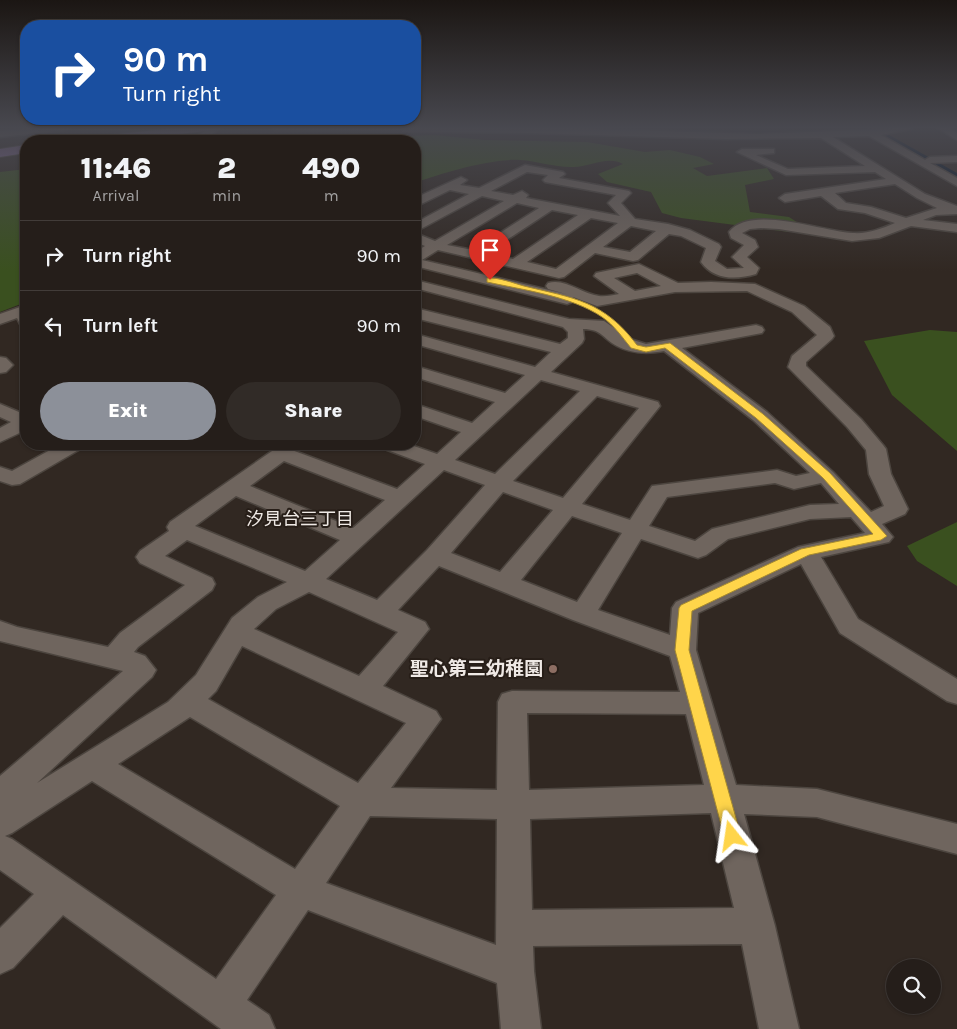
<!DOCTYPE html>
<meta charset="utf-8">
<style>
body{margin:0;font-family:Karla,"Noto Sans JP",sans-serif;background:#312b27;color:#f1f3f6;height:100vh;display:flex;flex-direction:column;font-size:19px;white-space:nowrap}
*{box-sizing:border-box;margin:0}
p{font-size:16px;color:#a3a2a2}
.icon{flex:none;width:28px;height:28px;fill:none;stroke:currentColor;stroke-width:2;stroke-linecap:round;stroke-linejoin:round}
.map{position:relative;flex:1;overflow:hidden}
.sheet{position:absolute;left:20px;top:135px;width:401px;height:315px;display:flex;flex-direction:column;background:#251e1a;border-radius:20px;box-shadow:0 1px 4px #0004,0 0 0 1px #423c39}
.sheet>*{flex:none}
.hud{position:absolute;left:20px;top:20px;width:401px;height:105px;border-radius:20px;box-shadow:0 1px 4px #0004,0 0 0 1px #423c39;background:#1a4fa0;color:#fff;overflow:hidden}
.fabs{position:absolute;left:886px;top:959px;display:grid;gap:10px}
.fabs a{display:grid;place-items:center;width:55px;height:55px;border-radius:50%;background:#251e1a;box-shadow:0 1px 4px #0004,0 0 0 1px #423c39;font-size:25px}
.pin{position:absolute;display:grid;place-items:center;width:42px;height:42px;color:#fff;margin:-51px -21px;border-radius:50% 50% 50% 0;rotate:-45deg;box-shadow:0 0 5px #0007}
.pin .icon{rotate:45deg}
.me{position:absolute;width:55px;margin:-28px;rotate:345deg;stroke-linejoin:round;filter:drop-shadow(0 0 4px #0008)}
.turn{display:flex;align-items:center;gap:18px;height:105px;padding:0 20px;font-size:22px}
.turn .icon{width:65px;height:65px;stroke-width:2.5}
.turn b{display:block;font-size:35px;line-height:42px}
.eta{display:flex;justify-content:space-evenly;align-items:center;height:85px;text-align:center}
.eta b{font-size:30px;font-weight:800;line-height:35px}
.primary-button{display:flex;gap:10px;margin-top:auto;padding:10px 20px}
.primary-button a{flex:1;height:58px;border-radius:30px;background:#8c9099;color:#fff;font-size:20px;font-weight:800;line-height:58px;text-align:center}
.primary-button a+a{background:#312b27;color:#f1f3f6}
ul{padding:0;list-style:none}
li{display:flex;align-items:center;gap:15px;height:70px;padding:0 20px;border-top:1px solid #423c39}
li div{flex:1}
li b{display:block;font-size:19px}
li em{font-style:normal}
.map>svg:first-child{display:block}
.green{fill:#3a501f}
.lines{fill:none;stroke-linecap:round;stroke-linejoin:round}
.river{fill:#001227;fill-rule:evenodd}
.minor-casing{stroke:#4c453f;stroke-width:3}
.major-casing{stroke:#4c453f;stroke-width:2}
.minor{fill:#6f655e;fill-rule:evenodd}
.major{fill:#8c6ca0;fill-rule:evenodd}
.route{fill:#ffd54a;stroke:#a68a30}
.education-dot{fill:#8d6e63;stroke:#271e18;stroke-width:2}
.labels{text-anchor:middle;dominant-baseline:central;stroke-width:4;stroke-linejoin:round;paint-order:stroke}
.neighbourhood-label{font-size:18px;fill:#efe9e5;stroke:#271e18}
.near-poi-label{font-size:19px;font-weight:bold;fill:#efe9e5;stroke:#271e18;text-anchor:end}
</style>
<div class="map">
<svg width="957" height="1029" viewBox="0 0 957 1029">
<rect width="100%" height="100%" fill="#312822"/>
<path class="green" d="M434 135 485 140 587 142 645 152 670 150 700 157 714 164 693 168 707 176 767 168 774 179 745 185 750 212 789 217 806 228 790 232 681 218 662 213 651 192 607 182 598 174 623 164C608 155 589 167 574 167 556 168 538 161 520 160 493 158 441 173 415 183V141H310L306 137 332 139Z
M26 169V302L0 312V172Z
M930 330 957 332V451L892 395 864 341Z
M957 522V586L917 561 907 546Z"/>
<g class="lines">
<path class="river" d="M861 127H875L957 173V183L952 182Z"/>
<defs>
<path id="minor" d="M43 127H71L66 130 0 137V131Z
M211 127H222L211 135 227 136V140H197V136Z
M270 127H530L758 134 865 130 912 127 911 129 881 135 925 160 930 157 957 156V162L930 163 957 178V186L869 136 833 137 925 194 957 206V214L936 215 923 220 957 224V232L911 226 879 238 852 241 779 229 761 228 750 229 742 233 755 240 758 247 747 257 759 268 756 274C736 280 714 280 701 262L706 248 681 236 669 234 638 260 633 261 595 253 564 277 559 278 438 250 422 260 566 294 548 289 546 286 548 283C566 278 581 294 599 296 605 297 613 295 619 294L594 276 596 273 639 264 678 283 711 282 755 284 804 306 830 327 834 336 832 339 806 362V366L861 419 883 445 886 449 891 474 908 509 905 514 882 524 893 537 889 542 821 557 858 619 957 679V704L947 701 840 633 801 564 698 613 696 650 736 785 817 789 957 824V854L817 817 744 814 775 926 799 1029H759L742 944 533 946 534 971 541 1029H501L497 983 308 910 247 1000 269 1015 275 1029H221L63 915 13 968 0 974V928L34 894 0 870V776L123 671 0 641V621L17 627 108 647 120 633 185 585 140 563 136 557 140 551 169 531 167 527 170 522 275 449 282 447 289 449 397 489 425 464 382 448 379 444H408L437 454 461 432 415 416V404L472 423 495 402 415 377V366L505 393 525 375 415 344V334L535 367 551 352 415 318V308L560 344 568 338V332L563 327 415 288V280L569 319 604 321 630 339 646 344 756 325 762 327 764 330 762 333 682 348 767 412 833 472 871 512 884 506 869 474 866 450 847 427 788 367 792 356 817 335 792 312 747 291 675 292 597 306 573 297 575 299 572 302 567 304 415 266V252L425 246 415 242V233L435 241 504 201 482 196 415 232V223L469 194 450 190 415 207V198L461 177 467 180 460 185 479 188 525 165 563 172 565 174 559 178 629 191 631 193 621 203 635 219 668 224 690 230 719 244 721 247 715 261 727 269 744 268 732 257 744 245 731 238 729 232C751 204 823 232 853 233 868 234 881 229 895 223L865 213 838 209 821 196 785 202 779 198 785 194 886 179 875 172 786 175 737 152 742 149H774V153L756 155 788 169 865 166 821 138 726 139 530 133 275 130ZM527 172 548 175 543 180 545 182 616 195 608 203 620 216 526 198 528 195 522 191 513 195 491 191ZM895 184 917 198 937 208 906 218 871 207 846 203 835 193ZM517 203 539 208 473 250 447 245ZM552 210 578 215 513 259 487 253ZM591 218 618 223 556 269 527 262ZM631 226 656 231 630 252 603 247ZM637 273 661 286 635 291 614 278ZM583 329C602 329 602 338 617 346 632 354 648 354 664 351L753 420 810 473 796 476 777 470 652 486 630 520 582 504 660 406 658 402 551 372 582 343 584 339ZM541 380 580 391 495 474 455 460ZM597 396 639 408 563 498 513 481ZM284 461 385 500 353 528 250 486ZM444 470 485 485 427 550 377 600 326 579ZM775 483 794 489 821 483 839 504 810 505 720 527 712 529 695 541 649 526 667 497ZM503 492 553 510 500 572 451 553ZM236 496 340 540 305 571 195 526ZM572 516 622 533 577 602 521 580ZM851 517 865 533 798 547 676 602 672 608 670 635 598 610 641 539 698 558 706 555 728 539 810 519ZM187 540 287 582 258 597 232 618 196 675 168 702 37 783 152 677 156 670 145 656 134 652 138 647 212 590 215 584 212 578 165 556ZM439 566 573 620 670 656 680 692 512 691 502 694 498 702 497 790 391 788 441 719 436 711 383 686 429 629 425 622 398 610ZM309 592 398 632 359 676 254 629 276 609ZM242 646 406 723 358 783 208 699 216 691ZM527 713 686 714 704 785 529 790ZM190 717 340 806 295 869 118 764ZM92 781 276 895 216 979 12 839 5 836 12 833ZM711 813 734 908 532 910 530 819ZM370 816 497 819 496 945 326 883Z
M936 127H947L957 133V140Z
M23 306 26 307V326L20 324 17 318 0 324V314Z
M0 357 6 358 13 365 6 372 0 373Z
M0 404 26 415V430L0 442V428L11 422 0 417Z
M61 444H85L82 448 20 484 12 485 0 481V467L12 471Z"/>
<path id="major" d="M186 127H219L213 130 119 141H84L90 137Z
M26 145V153L0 157V149Z"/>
</defs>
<use href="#minor" class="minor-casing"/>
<use href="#major" class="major-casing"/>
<use href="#minor" class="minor"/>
<use href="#major" class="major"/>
</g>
<linearGradient id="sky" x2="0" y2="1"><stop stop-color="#1b1613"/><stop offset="0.47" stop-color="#48484f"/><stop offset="1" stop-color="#48484f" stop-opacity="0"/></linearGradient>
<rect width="957" height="271" fill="url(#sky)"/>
<path class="route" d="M487 278C498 277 513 283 524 286 574 298 604 301 637 345L646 347 670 343 763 414 830 473 887 536 881 540 809 555 692 611 689 650 741 836 738 841 732 843 726 841 724 836 675 650 679 608 681 605 801 549 873 534 823 478 756 418 665 348 646 352 631 348C622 337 614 325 602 317 571 296 523 290 487 282Z"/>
<circle class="education-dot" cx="553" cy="669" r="5"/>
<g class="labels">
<g class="neighbourhood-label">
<text x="300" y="519">汐見台三丁目</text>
</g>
<g class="near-poi-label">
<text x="543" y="669">聖心第三幼稚園</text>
</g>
</g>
</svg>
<div class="fabs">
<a><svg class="icon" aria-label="search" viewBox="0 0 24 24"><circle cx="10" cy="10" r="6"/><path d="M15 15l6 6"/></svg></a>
</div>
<div class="pin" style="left:490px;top:280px;background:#d93025"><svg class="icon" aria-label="arrive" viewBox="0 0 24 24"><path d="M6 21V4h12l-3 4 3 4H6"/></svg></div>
<svg class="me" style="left:732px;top:836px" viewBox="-20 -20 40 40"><path d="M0-17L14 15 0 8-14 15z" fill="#ffd54a" stroke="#fff" stroke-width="4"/></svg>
<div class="hud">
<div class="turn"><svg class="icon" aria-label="right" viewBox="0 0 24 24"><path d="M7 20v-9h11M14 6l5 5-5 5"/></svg><div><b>90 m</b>Turn right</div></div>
</div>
<section class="sheet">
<div class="eta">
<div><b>11:46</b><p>Arrival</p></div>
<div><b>2</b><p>min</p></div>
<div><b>490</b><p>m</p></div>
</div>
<ul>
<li><svg class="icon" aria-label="right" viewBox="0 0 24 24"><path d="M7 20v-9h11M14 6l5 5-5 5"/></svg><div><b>Turn right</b></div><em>90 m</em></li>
<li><svg class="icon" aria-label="left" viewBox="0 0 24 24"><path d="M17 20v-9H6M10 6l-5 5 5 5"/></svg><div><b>Turn left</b></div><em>90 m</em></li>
</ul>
<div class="primary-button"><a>Exit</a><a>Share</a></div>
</section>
</div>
